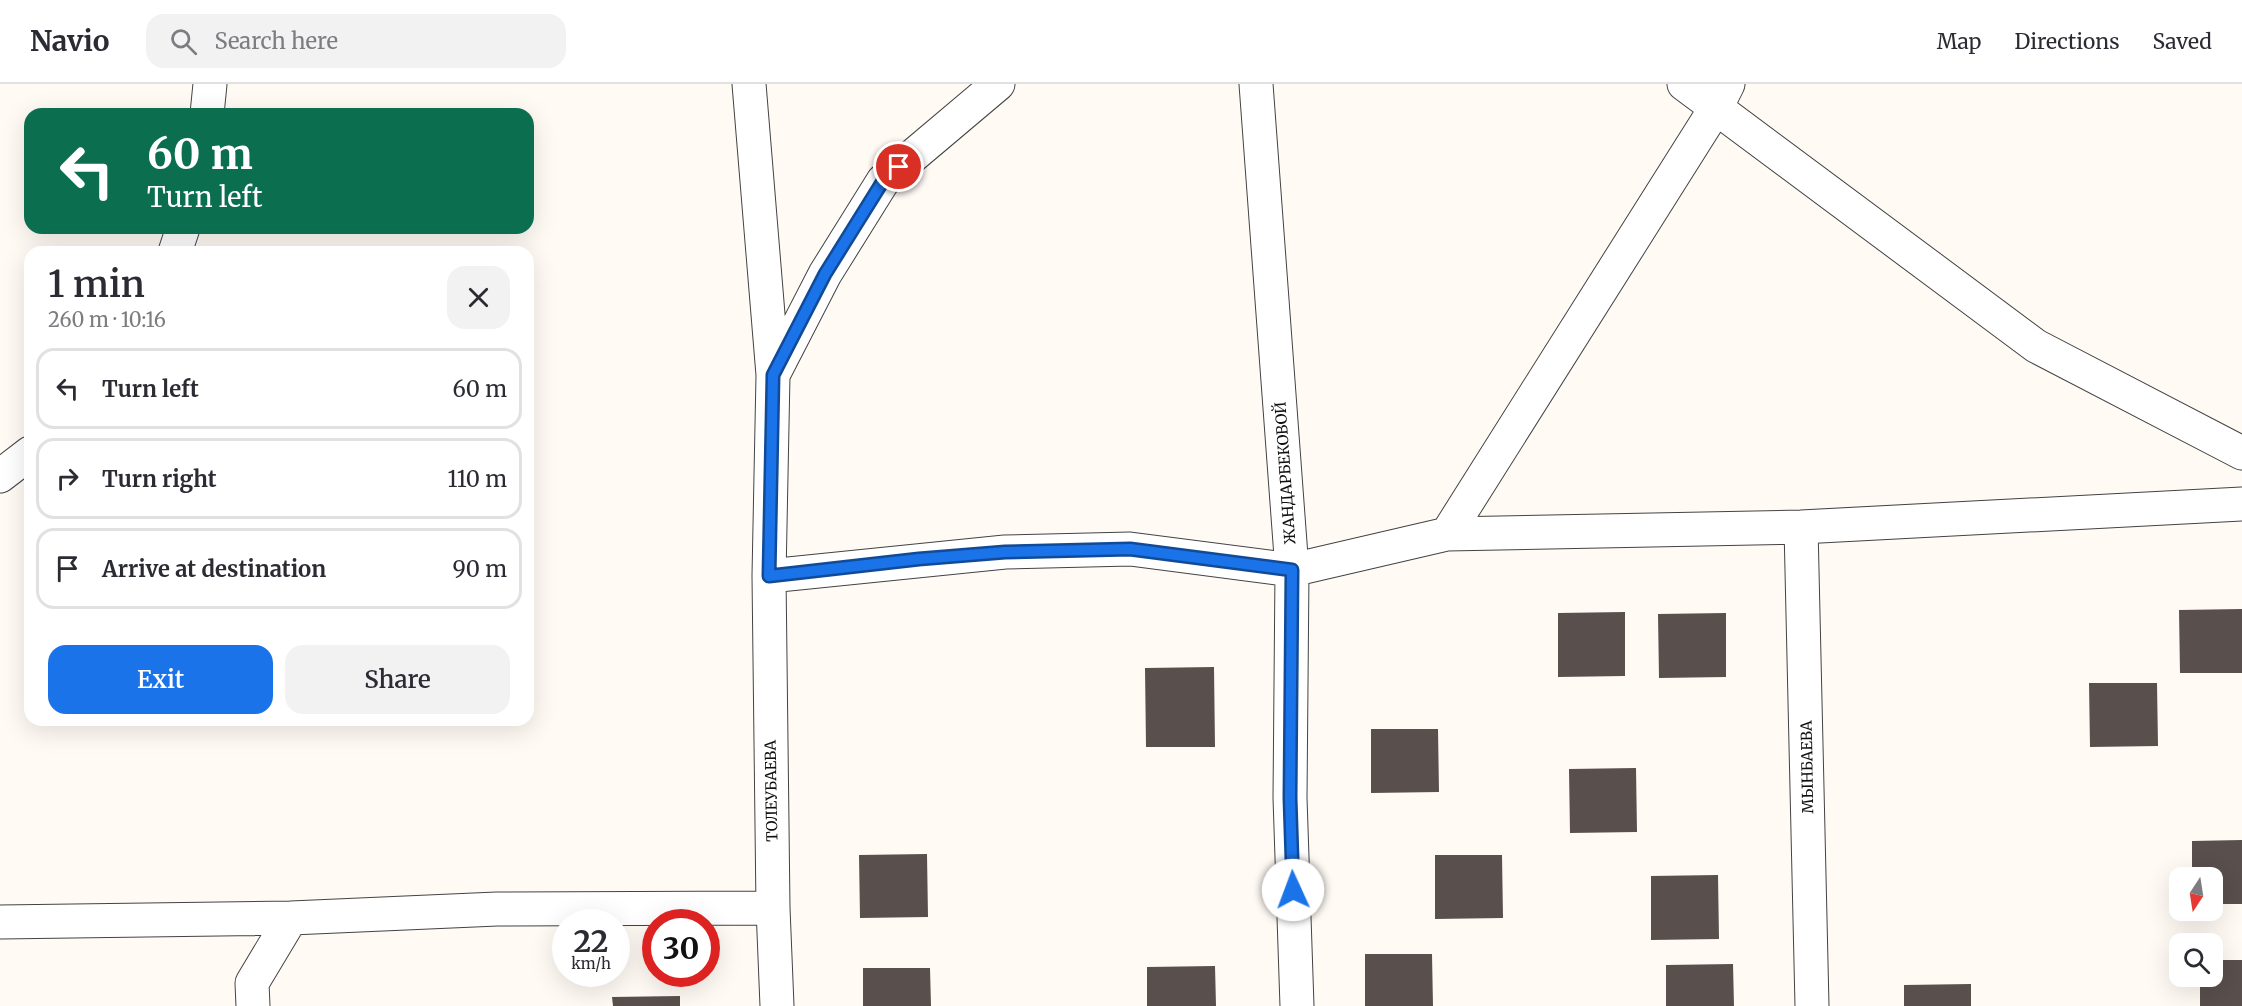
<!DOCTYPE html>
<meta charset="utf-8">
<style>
body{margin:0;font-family:Merriweather,serif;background:#f2f2f3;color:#2b2b33;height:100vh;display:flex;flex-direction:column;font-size:22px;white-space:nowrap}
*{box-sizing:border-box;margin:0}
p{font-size:20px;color:#7c7c81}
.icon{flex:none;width:33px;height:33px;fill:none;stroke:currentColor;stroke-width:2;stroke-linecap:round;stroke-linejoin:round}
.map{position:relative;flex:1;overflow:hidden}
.side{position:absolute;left:24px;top:162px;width:510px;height:480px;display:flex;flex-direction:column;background:#fff;border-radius:18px;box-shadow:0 6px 24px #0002}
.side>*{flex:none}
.top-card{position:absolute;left:24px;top:24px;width:510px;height:126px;border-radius:18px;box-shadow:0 6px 24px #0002;background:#0b6e4f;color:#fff;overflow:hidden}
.needle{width:39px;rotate:192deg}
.controls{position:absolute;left:2169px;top:783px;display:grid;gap:12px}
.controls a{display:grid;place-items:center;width:54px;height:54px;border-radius:12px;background:#fff;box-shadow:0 6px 24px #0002;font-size:30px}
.speed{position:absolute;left:552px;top:825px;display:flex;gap:12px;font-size:30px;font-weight:700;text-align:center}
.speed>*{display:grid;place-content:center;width:78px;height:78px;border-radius:50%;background:#fff;box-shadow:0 6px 24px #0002;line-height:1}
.speed small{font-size:15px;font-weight:400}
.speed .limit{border:9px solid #d22;background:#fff;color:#111}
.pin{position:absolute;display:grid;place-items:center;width:51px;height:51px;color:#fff;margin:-26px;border:3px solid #fff;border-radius:50%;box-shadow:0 2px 6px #0007}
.me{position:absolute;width:66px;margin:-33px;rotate:358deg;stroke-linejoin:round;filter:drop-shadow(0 0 4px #0008)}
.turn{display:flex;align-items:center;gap:21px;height:126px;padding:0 24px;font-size:27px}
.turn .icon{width:78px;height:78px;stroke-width:2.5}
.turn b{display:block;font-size:42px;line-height:51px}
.round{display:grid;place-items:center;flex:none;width:63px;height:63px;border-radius:18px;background:#f2f2f3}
.head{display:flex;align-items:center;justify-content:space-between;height:102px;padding:0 24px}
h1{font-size:36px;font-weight:600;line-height:45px}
.action{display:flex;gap:12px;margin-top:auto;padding:12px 24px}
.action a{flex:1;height:69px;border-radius:18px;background:#1a73e8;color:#fff;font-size:24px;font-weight:600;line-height:69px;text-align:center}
.action a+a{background:#f2f2f3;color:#2b2b33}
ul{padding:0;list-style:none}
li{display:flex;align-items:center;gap:18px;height:81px;margin:0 12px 9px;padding:0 12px;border:3px solid #e1e1e2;border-radius:18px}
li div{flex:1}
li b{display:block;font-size:22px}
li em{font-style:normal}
header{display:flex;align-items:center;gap:36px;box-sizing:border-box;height:84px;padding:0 30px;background:#fff;border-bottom:2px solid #e1e1e2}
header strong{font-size:28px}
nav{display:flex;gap:33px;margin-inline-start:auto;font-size:21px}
.search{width:420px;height:54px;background:#f2f2f3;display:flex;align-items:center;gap:15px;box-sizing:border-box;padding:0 21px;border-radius:18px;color:#7c7c81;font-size:22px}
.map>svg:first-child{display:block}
.building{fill:#594f4d}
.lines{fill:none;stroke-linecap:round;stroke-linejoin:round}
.minor-casing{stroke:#434343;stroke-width:35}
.minor{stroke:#fff;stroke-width:33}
.route-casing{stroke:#114b97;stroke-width:15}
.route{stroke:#1a73e8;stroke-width:10}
.labels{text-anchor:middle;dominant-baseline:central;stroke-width:6;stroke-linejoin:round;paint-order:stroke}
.street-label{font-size:15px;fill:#101010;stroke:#fff}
</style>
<header>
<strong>Navio</strong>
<div class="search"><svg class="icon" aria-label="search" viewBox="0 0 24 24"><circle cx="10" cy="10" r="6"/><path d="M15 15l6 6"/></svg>Search here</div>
<nav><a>Map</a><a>Directions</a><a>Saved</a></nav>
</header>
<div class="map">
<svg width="2242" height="922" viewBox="0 0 2242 922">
<rect width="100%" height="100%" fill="#fffaf4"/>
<path class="building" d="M2242 525V589H2180L2179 526Z
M1625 528V592L1558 593V529Z
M1726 529V593L1659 594 1658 530Z
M1214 583 1215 663H1146L1145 584Z
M2089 599H2157L2158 662 2090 663Z
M1371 645H1438L1439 708 1371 709Z
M1636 684 1637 748 1570 749 1569 685Z
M2242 756V820H2212V794H2192V757Z
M927 770 928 833 860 834 859 771Z
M1435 771H1502L1503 834 1435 835Z
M1718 791 1719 855 1651 856V792Z
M1365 870H1432L1433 922H1365Z
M2212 876H2242V922H2200V892H2212Z
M1733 880 1734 922H1666V881Z
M1215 882 1216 922H1147V883Z
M863 884H930L931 922H863Z
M1971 900V922H1904V901Z
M680 912V922H613L612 913Z"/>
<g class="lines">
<defs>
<path id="minor" d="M749 0 773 291 769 492 773 824 777 922
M1256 0 1292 486 1290 714 1297 922
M1684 0 2036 262 2242 369
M207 30 210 0
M175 168 183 144
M773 291 825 190 883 97 998 0
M0 392 30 369
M1801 443 1812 922
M1447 450 1717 22 1728 0
M769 492 1005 468 1130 465 1292 486 1447 450 1801 443 2242 420
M0 838 291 834
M253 922 252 899 291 834 497 825 773 824"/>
</defs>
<use href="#minor" class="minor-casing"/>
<use href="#minor" class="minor"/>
</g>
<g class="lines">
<defs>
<path id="route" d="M899 83 883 97 825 190 773 291 769 492 919 475 1005 468 1130 465 1292 486 1290 714 1293 806"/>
</defs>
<use href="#route" class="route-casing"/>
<use href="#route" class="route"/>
</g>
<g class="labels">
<g class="street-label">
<text transform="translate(1285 389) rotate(-94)">ЖАНДАРБЕКОВОЙ</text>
<text transform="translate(1807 683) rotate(-91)">МЫНБАЕВА</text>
<text transform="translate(771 707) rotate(-91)">ТОЛЕУБАЕВА</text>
</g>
</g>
</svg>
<div class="controls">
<a><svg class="needle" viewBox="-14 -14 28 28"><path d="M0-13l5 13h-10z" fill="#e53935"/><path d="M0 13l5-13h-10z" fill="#7c7c81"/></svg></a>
<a><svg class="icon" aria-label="search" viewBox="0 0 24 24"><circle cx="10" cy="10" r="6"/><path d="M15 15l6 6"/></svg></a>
</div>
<div class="speed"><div>22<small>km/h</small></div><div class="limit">30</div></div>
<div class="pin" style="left:899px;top:83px;background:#d93025"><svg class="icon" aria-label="arrive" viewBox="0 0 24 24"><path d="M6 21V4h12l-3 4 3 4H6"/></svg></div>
<svg class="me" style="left:1293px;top:806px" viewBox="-20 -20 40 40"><circle r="19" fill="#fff"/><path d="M0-13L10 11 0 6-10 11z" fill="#1a73e8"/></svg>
<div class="top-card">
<div class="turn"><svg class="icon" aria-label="left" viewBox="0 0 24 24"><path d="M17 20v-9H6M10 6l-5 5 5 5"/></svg><div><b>60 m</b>Turn left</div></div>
</div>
<section class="side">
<div class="head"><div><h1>1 min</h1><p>260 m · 10:16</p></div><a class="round"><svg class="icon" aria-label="close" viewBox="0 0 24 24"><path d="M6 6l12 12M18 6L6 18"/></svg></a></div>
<ul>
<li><svg class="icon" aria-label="left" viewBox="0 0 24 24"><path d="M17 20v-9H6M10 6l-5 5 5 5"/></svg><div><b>Turn left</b></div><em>60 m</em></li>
<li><svg class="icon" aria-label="right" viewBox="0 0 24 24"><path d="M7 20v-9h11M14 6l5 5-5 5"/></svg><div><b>Turn right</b></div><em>110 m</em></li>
<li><svg class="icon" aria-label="arrive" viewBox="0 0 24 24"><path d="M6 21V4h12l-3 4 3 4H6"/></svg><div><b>Arrive at destination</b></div><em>90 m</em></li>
</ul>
<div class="action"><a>Exit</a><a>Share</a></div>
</section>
</div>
